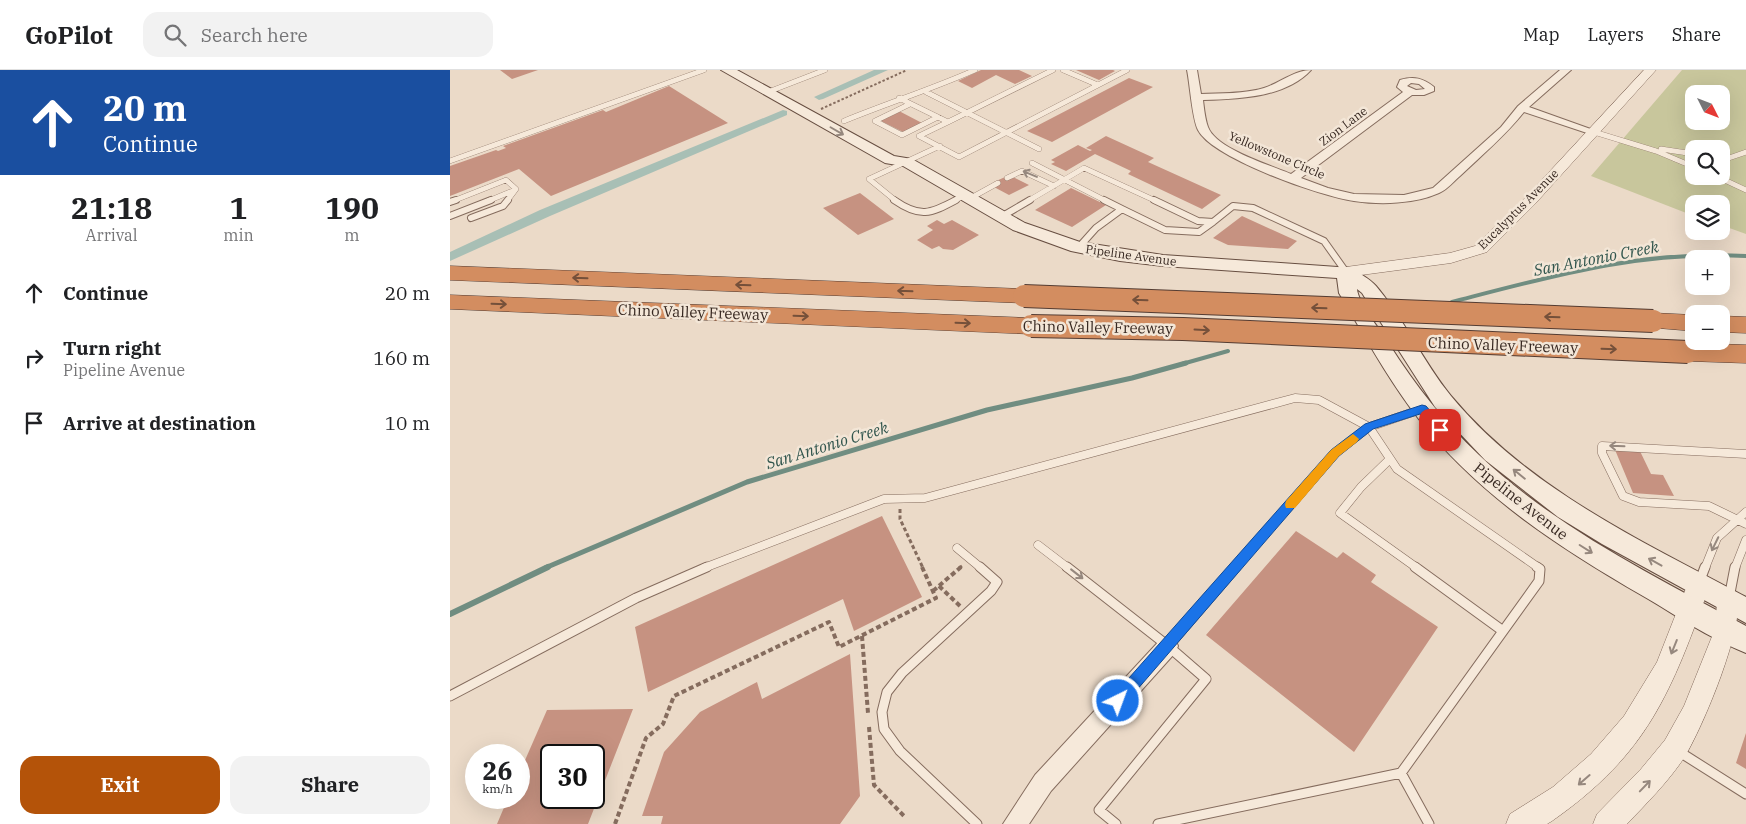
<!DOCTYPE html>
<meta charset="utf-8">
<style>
body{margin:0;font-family:"IBM Plex Serif",serif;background:#f2f2f2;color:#202124;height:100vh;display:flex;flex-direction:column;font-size:19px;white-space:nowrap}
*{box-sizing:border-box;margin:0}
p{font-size:16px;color:#757577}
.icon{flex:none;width:28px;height:28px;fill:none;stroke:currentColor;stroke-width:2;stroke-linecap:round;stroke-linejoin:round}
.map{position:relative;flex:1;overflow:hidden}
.side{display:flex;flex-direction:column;background:#fff;width:450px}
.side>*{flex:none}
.top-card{background:#1a4fa0;color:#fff;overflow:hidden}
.needle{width:32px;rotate:132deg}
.controls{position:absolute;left:1235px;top:15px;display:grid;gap:10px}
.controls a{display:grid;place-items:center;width:45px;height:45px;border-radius:10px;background:#fff;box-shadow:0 5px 20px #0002;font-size:25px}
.speed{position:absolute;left:15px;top:674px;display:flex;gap:10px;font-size:25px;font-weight:700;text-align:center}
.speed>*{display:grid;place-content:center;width:65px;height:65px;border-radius:50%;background:#fff;box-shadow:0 5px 20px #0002;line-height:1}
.speed small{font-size:12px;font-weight:400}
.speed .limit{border:2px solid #111;border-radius:8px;background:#fff;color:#111}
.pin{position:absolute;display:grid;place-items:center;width:42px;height:42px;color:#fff;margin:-21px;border-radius:10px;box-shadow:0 2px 8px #0006}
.me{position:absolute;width:55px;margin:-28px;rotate:42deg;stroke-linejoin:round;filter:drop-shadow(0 0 4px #0008)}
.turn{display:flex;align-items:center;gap:18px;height:105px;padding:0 20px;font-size:22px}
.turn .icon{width:65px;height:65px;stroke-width:2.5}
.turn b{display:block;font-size:35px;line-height:42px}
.eta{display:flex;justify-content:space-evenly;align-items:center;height:85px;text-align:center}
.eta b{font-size:30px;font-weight:700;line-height:35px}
.action{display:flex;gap:10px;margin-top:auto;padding:10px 20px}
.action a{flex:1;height:58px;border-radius:15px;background:#b45309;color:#fff;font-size:20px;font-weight:700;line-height:58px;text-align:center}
.action a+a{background:#f2f2f2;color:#202124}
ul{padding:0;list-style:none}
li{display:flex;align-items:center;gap:15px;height:65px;padding:0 20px}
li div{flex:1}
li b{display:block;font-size:19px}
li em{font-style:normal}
header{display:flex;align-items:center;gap:30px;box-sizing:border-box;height:70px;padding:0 25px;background:#fff;border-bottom:1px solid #e0e0e0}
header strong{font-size:24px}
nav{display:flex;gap:28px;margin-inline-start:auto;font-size:18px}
.search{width:350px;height:45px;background:#f2f2f2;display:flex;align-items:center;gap:12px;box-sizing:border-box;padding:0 18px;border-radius:15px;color:#757577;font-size:19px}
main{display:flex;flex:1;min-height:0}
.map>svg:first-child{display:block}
.green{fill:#c8c69c;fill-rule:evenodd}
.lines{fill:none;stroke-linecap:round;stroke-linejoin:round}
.stream-far2{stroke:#708d81;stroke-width:4}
.stream-far1{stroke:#708d81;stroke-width:5}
.stream{stroke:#708d81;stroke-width:6}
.canal{fill:#a8bfb5;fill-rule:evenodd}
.building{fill:#c69281;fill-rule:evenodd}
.service-far3-casing{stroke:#856c5e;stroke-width:5.5}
.service-far2-casing{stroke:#856c5e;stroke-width:8}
.service-far1-casing{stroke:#856c5e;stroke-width:9}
.service-casing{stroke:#856c5e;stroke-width:11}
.minor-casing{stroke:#856c5e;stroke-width:2}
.tertiary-casing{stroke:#856c5e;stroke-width:1}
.secondary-casing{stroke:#674e41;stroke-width:2}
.motorway-casing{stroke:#543c32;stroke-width:1}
.path-far2{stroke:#856c5e;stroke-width:2;stroke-dasharray:2.5 2;stroke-linecap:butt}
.path-far1{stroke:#856c5e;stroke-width:3;stroke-dasharray:4 2.5;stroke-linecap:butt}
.path{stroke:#856c5e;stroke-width:4;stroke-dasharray:5 3;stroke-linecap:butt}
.service-far3{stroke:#f6e9da;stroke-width:5}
.service-far2{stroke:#f6e9da;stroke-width:6}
.service-far1{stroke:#f6e9da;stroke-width:8}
.service{stroke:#f6e9da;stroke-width:9}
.minor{fill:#f6e9da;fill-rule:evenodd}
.tertiary{fill:#f6e9da;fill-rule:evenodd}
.secondary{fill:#f6e9da;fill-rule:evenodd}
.motorway{fill:#d38d60;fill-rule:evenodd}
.motorway-bridge-casing{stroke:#543c32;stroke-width:24;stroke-linecap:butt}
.motorway-bridge{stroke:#d38d60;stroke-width:22}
.oneway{stroke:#96887e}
.oneway2{stroke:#75503a}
.route{fill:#1a73e8;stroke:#114b97}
.slow{fill:#f59e0b}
.labels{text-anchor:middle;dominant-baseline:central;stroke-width:5;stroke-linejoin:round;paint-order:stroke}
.far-street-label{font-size:12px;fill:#372821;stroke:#f3e6d7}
.street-label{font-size:15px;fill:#372821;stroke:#f3e6d7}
.water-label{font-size:16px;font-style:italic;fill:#31554d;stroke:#f3e6d7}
</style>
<header>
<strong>GoPilot</strong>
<div class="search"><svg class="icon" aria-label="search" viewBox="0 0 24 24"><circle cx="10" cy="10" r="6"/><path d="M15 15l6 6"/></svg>Search here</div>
<nav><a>Map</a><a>Layers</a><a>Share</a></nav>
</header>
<main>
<section class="side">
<div class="top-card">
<div class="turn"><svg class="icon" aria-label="ahead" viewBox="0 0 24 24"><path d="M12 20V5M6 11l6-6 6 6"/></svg><div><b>20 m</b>Continue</div></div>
</div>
<div class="eta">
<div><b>21:18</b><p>Arrival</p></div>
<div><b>1</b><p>min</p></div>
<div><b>190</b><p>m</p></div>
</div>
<ul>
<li><svg class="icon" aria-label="ahead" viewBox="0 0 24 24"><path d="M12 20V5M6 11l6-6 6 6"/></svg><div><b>Continue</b></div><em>20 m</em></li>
<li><svg class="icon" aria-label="right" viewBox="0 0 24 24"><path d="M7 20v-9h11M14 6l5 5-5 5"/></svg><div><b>Turn right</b><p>Pipeline Avenue</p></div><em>160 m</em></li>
<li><svg class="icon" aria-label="arrive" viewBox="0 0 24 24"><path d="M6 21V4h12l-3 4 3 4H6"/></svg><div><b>Arrive at destination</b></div><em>10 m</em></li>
</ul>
<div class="action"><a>Exit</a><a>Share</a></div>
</section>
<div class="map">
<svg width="1296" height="754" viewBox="0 0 1296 754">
<rect width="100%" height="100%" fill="#ebdac8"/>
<path class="green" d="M1232 0H1296V164L1271 155V134H1244V146L1141 106ZM1244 24H1271V51H1244ZM1244 79H1271V106H1244Z"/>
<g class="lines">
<path class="stream-far2" d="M1002 232C1102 206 1192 180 1296 186
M732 294 778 281"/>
<path class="stream-far1" d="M95 498 297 412 537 340 682 308 736 293"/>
<path class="stream" d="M0 544 98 497"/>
<path class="canal" d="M424 0H438L373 29 369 30 364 27Z
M333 40 337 41V45L100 146 0 191V182L90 140Z"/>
</g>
<path class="building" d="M50 0H88L62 9Z
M531 0H569L582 6 565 14 546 5 522 18 508 11Z
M626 0H663L665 1 649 10Z
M679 8 703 17 602 72 577 61Z
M219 16 278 53 101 126 69 99 0 126V96L46 80 48 81 56 78 53 76 153 40 156 42Z
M449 41 472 53 453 62 429 50Z
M656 66 704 88 698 92 771 125 752 139 678 104 681 101 645 84 616 101 601 94 605 92 601 90 628 75 640 81 642 80 636 78Z
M555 107 558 109 563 107 579 115 559 125 544 117V112Z
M621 118 656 135 622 157 585 140Z
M410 123 444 149 408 165 373 138Z
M792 146 847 171 838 179 778 175 763 168Z
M487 150 494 154 502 150 529 165 503 180 493 179 489 176 482 179 467 170 483 160 477 156Z
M1163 375 1188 377 1201 404 1213 405 1224 426 1183 423Z
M432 446 472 527 404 561 393 529 198 622 185 557Z
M846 461 887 488 893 482 926 505 921 512 988 557 904 682 756 565Z
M400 584 410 726 390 754H211L213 746H192L214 682 250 642 307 612 312 629Z
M183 639 138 754H47L58 728H69V704L97 640ZM101 685H144V728H101Z
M1296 663V699L1286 693Z"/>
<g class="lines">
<defs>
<path id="service-far3" d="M613 0 648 15
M318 22 375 0
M476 22 589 79
M449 28 498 52 469 66 509 87 677 0
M460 34 425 51 452 65 488 47
M394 51C438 33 482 19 525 0
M498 52 603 0
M1144 62 1206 81 1244 97
M1211 79 1244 84
M0 91 254 0
M582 93 656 131
M1271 95 1276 89 1296 82
M1266 106 1296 120
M557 108 572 101 604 116
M519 129 548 113
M3 131 56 110 66 119 57 131
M38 131 65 120
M446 131 419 109 490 76
M504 131 513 126
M578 131 634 98 706 131"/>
<path id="service-far2" d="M444 130C470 148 480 144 506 130
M704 130 748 151 763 152 783 136 803 138 874 171 896 202
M0 132 6 130
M672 139 715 160 749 162 763 152
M0 146 41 130
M551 147 580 130
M21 148 53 136 58 130
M629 177 646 158 672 139 654 130"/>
<path id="service-far1" d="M1296 384 1152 376V383L1173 426 1189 432 1259 436 1296 454
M940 389 911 417 890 443 967 498
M588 475 618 498
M507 478 531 498
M254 498 434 429 475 428 845 328 869 330 919 357 947 399 1089 498
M785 498 885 383 919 357 972 339
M1255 498 1267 468 1296 442
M1285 498 1296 470"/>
<path id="service" d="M617 497 718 576 756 609 649 740 666 754
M965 497 1053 561
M1249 513 1255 497
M1279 528 1285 497
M718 576 786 497
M0 626 186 528 257 497
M1228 681 1296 724
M527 754 450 681 434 659 432 642 437 622 452 603 541 521 547 512 530 497
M708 754 951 703
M979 754 951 703 1089 511 1090 499 1087 497"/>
<path id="minor" d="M737 0H747L751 24C772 23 794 24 814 18 830 13 844 0 861 0 835 28 788 29 753 30 754 38 755 49 758 57 766 79 820 95 841 104L953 22 947 17 950 10C964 6 973 8 984 17V21L974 25H962L851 108 878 118 904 124 954 125 983 118 1051 57 1068 36 1110 0H1121L1079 37 1149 62 1144 65 1140 64 1074 42C1055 66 1032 85 1010 106 1004 111 997 120 989 123 964 134 931 135 904 131 872 127 762 88 748 60 742 48 740 14 737 0ZM961 13 969 14 975 19 966 20 957 16Z
M718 567 725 569 728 576 725 583 601 721 579 754H553L585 705 711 569Z"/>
<path id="tertiary" d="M1194 0H1206L1085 134 1037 182 1001 193 896 207 890 206 888 202 890 198 896 197 1000 183 1025 176 1075 128Z
M1248 505 1256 508 1260 515C1221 622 1199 683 1102 751L1097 754H1056L1060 744 1103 717 1141 684 1174 646 1207 592 1240 508Z
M1279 521 1287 524C1296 555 1252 659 1234 688 1218 712 1197 733 1177 754H1143L1147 744 1191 699 1215 670 1234 636 1265 559 1267 532 1271 524Z"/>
<path id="secondary" d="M271 0H287L444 86 462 89 575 153 630 172 713 185 902 198C910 204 920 209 926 216 955 250 973 292 1001 326 1078 419 1192 471 1296 527V553L1152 474 1108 447 1035 390 985 337 912 223 907 219C908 233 931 261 939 274 965 315 994 352 1029 385 1106 458 1204 506 1296 556V583C1260 569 1226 545 1193 526 1110 478 1028 425 968 348 938 309 914 265 889 223L887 208 713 196 670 191 621 181 563 160 453 96 435 93Z"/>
<path id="motorway" d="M0 196 574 219 582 221 585 226 582 231 574 233 0 210Z
M0 225 581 248 589 250 593 256 589 262 581 264 0 239Z
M1203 243 1244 245V261L1195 257 1191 251 1195 245Z
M1271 246 1296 247V263L1271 262Z
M1238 273 1296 275V293L1238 291 1229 288 1226 282 1229 276Z"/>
</defs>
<use href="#service-far3" class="service-far3-casing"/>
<use href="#service-far2" class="service-far2-casing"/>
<use href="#service-far1" class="service-far1-casing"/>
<use href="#service" class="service-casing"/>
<use href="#minor" class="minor-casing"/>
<use href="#tertiary" class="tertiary-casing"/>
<use href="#secondary" class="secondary-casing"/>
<use href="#motorway" class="motorway-casing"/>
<path class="path-far2" d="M371 39 457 0"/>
<path class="path-far1" d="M450 439V449L473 498
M509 498 512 496"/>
<path class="path" d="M489 516 510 536
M483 521 511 497
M412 566 418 643
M419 657 424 715 454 746
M165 754 196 668 213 654 224 626 379 552 389 577 486 528 472 497"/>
<use href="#service-far3" class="service-far3"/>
<use href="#service-far2" class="service-far2"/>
<use href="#service-far1" class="service-far1"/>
<use href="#service" class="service"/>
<use href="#minor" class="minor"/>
<use href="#tertiary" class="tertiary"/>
<use href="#secondary" class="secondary"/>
<use href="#motorway" class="motorway"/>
<defs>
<path id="motorway-bridge" d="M574 226 1203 251
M581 256 733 259 1238 282"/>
</defs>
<use href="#motorway-bridge" class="motorway-bridge-casing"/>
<use href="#motorway-bridge" class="motorway-bridge"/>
</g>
<defs><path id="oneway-shaft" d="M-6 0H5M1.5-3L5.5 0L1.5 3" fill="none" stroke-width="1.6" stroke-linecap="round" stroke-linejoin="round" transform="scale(1.25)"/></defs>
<g class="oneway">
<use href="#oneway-shaft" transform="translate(387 61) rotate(30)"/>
<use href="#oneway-shaft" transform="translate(580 104) rotate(-157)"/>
<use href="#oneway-shaft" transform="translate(1167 376) rotate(-178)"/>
<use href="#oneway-shaft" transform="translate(1069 404) rotate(-141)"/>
<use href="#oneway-shaft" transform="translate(1265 474) rotate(116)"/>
<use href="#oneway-shaft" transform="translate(1136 479) rotate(32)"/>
<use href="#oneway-shaft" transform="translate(1205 492) rotate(-151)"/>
<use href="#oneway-shaft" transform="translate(627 504) rotate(38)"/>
<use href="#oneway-shaft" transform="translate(1224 577) rotate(112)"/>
<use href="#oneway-shaft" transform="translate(1134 710) rotate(139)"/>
<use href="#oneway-shaft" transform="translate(1195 716) rotate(-46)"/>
</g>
<g class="oneway2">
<use href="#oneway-shaft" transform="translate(130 208) rotate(-178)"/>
<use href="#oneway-shaft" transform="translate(293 215) rotate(-178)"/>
<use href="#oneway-shaft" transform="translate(455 221) rotate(-178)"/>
<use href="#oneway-shaft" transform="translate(690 230) rotate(-178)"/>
<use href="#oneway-shaft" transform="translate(49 234) rotate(2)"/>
<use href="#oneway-shaft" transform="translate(869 238) rotate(-178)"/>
<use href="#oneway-shaft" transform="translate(351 246) rotate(2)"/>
<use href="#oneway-shaft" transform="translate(1102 247) rotate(-178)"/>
<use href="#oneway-shaft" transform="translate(513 253) rotate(2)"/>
<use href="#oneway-shaft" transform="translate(752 260) rotate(3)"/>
<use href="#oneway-shaft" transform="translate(1159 279) rotate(2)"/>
</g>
<path class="route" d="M972 335 976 336 994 357V363H986L970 344 923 359 889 386 673 636 668 638 663 636 661 631 663 626 881 380 915 354Z"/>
<path class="slow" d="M903 364 909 369 907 372 889 386 845 438H836L835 435 836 431 881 380Z"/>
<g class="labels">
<g class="far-street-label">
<text transform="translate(893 56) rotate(-37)">Zion Lane</text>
<text transform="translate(827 85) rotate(23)">Yellowstone Circle</text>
<text transform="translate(1068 139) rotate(-45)">Eucalyptus Avenue</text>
<text transform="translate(681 185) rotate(8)">Pipeline Avenue</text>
</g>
<g class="street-label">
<text transform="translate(243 242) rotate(2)">Chino Valley Freeway</text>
<text transform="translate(648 257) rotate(1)">Chino Valley Freeway</text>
<text transform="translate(1053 275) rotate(2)">Chino Valley Freeway</text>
<text transform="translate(1071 431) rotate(38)">Pipeline Avenue</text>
</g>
<g class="water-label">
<text transform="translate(1146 188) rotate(-11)">San Antonio Creek</text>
<text transform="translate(377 375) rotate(-17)">San Antonio Creek</text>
</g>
</g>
</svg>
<div class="controls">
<a><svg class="needle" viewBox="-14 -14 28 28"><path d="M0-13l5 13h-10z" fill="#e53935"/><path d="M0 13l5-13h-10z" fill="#757577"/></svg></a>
<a><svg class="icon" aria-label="search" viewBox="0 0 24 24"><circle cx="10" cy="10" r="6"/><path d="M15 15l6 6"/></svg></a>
<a><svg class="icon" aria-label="layers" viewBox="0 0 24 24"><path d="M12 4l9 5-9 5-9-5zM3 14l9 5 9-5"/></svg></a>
<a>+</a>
<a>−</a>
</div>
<div class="speed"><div>26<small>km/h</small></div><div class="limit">30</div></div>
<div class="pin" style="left:990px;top:360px;background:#d93025"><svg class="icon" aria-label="arrive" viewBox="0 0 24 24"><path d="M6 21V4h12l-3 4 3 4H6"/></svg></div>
<svg class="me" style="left:668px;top:631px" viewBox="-20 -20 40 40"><circle r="17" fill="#1a73e8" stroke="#fff" stroke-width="3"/><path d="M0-11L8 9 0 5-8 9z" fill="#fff"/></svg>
</div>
</main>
